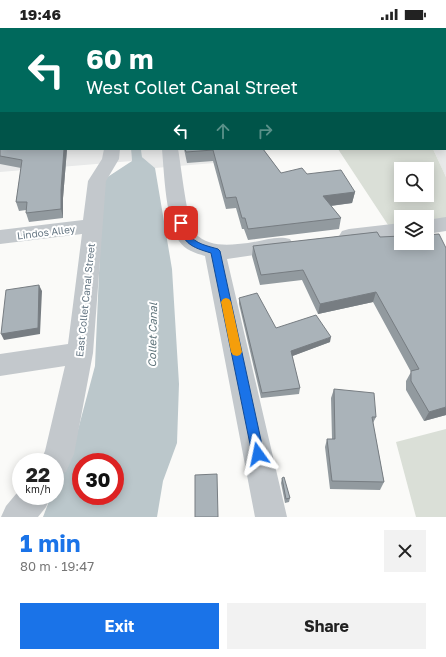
<!DOCTYPE html>
<meta charset="utf-8">
<style>
body{margin:0;font-family:"Golos Text",sans-serif;background:#f2f2f2;color:#222;height:100vh;display:flex;flex-direction:column;font-size:15px;white-space:nowrap}
*{box-sizing:border-box;margin:0}
p{font-size:13px;color:#767676}
.icon{flex:none;width:22px;height:22px;fill:none;stroke:currentColor;stroke-width:2;stroke-linecap:round;stroke-linejoin:round}
.map{position:relative;height:489px;overflow:hidden}
.panel{display:flex;flex-direction:column;background:#fff;flex:1}
.panel>*{flex:none}
.hud{position:absolute;left:0px;top:0px;width:446px;height:122px;box-shadow:0 2px 10px #0003;background:#00695c;color:#fff;overflow:hidden}
.tools{position:absolute;left:394px;top:134px;display:grid;gap:8px}
.tools a{display:grid;place-items:center;width:40px;height:40px;border-radius:0px;background:#fff;box-shadow:0 2px 10px #0003;font-size:20px}
.speed{position:absolute;left:12px;top:425px;display:flex;gap:8px;font-size:20px;font-weight:700;text-align:center}
.speed>*{display:grid;place-content:center;width:52px;height:52px;border-radius:50%;background:#fff;box-shadow:0 2px 10px #0003;line-height:1}
.speed small{font-size:10px;font-weight:400}
.speed .limit{border:6px solid #d22;background:#fff;color:#111}
.pin{position:absolute;display:grid;place-items:center;width:34px;height:34px;color:#fff;margin:-17px;border-radius:8px;box-shadow:0 2px 6px #0006}
.me{position:absolute;width:44px;margin:-22px;rotate:348deg;stroke-linejoin:round;filter:drop-shadow(0 0 3px #0008)}
.turn{display:flex;align-items:center;gap:14px;height:84px;padding:0 20px;font-size:18px}
.turn .icon{width:52px;height:52px;stroke-width:2.5}
.turn b{display:block;font-size:28px;line-height:34px}
.lanes{display:flex;align-items:center;height:38px;padding:0 20px;background:#0003;justify-content:center;gap:20px;direction:ltr}
.lanes .off{opacity:.35}
.round{display:grid;place-items:center;flex:none;width:42px;height:42px;border-radius:0px;background:#f2f2f2}
.head{display:flex;align-items:center;justify-content:space-between;height:68px;padding:0 20px}
h1{font-size:24px;font-weight:700;line-height:30px;color:#1a73e8}
.action{display:flex;gap:8px;margin-top:auto;padding:8px 20px}
.action a{flex:1;height:46px;border-radius:0px;background:#1a73e8;color:#fff;font-size:16px;font-weight:700;line-height:46px;text-align:center}
.action a+a{background:#f2f2f2;color:#222}
.status{display:flex;justify-content:space-between;align-items:center;height:28px;padding:0 20px;background:#fff;direction:ltr}
.status svg{height:11px;fill:currentColor}
.map>svg:first-child{display:block}
.built{fill:#e8e9e9}
.green{fill:#dadfd7;fill-rule:evenodd}
.water{fill:#bbc7cb;fill-rule:evenodd}
.lines{fill:none;stroke-linecap:round;stroke-linejoin:round}
.canal{fill:#bbc7cb;fill-rule:evenodd}
.major-casing{stroke:#b5babe;stroke-width:2}
.minor{fill:#c3c8cc;fill-rule:evenodd}
.major{fill:#fff;fill-rule:evenodd}
.wall{fill:#929a9f}
.shaded-wall{fill:#777d82}
.building{fill:#aab3b9;stroke:#777d82}
.route{fill:#1a73e8;stroke:#114b97}
.slow{fill:#f59e0b}
.labels{text-anchor:middle;dominant-baseline:central;stroke-width:4;stroke-linejoin:round;paint-order:stroke}
.street-label{font-size:10px;fill:#657683;stroke:#fff}
.water-label{font-size:11px;font-style:italic;fill:#60757c;stroke:#fff}
</style>
<div class="status"><b>19:46</b><svg viewBox="0 0 49 12"><path d="M0 12V9h3v3zM5 12V6h3v6zM10 12V3h3v9zM15 12V0h3v12zM26 1h20v11H26zM47 4h2v5h-2z"/></svg></div>
<div class="map">
<svg width="446" height="489" viewBox="0 0 446 489">
<rect width="100%" height="100%" fill="#fafaf8"/>
<path class="built" d="M445 22H446V149L433 121H445Z
M0 58 1 121H131L132 133 0 144Z
M141 121H232L238 133 155 140 142 129Z"/>
<path class="green" d="M338 121H433L446 149V193L427 196V189H401V201L392 203ZM401 141H427V167H401Z
M446 401V489H416L396 414Z"/>
<path class="water" d="M131 121H141L142 129 155 140 172 241 179 356 177 415 163 453 157 489H43L51 468H55V460L75 413 95 338 103 152 132 133ZM81 434H115V468H81Z"/>
<g class="lines">
<path class="canal" d="M117 0H131V1H117Z"/>
<defs>
<path id="major" d="M445 40H446V48H445Z
M0 82H1V92H0Z
M445 85 446 86V97L445 96Z"/>
</defs>
<use href="#major" class="major-casing"/>
<path class="minor" d="M98 0H110V1H98Z
M141 0H153V1H141Z
M445 33H446V42H445Z
M104 121H120L119 131 106 153 93 325 74 426 66 444 55 448V434H40L45 423 65 338 0 348V326L68 316 82 206 0 216V202L83 192 88 153 102 131Z
M162 121H178C181 136 187 196 195 205 208 220 231 217 248 215 262 213 277 207 290 211L293 216 290 221 283 223 227 231 287 489H255L205 228C195 225 185 222 179 213 166 195 164 144 162 121Z
M446 189V203L427 206V192Z
M401 195V209L349 215 342 213 339 208 342 203 349 201Z
M21 460V468H51L46 479 38 489H1L6 478Z"/>
<use href="#major" class="major"/>
</g>
<path class="wall" d="M232 0H446V32H445V1H232Z
M0 96 1 121H67L63 170V190L29 194 26 185V182L19 183 16 174 21 140 0 136Z
M184 121H263L281 145 307 146 355 164 352 175 331 178 341 190 339 201 248 212 244 201H242L236 180 226 181 213 133 187 135Z
M377 204 446 387 424 393 406 362V353L411 344 373 274 318 286 302 252 260 257 252 228 253 218Z
M239 270 276 300 330 314 292 328 300 360 299 366 261 370 239 276Z
M334 361 376 389 373 395 384 454 380 462 330 461 325 419 327 411H332L331 370Z
M282 450 290 470 289 474 285 475 281 455Z"/>
<path class="shaded-wall" d="M0 27 1 29V46L0 53Z
M64 121H67L63 170V190L61 181V162Z
M355 164 352 175 321 179 323 168Z
M39 257 42 263 40 306 4 312 1 306Z
M376 264 373 274 318 286 320 276Z
M331 309 330 314 290 329 291 323Z
M446 379V387L424 393 429 384Z"/>
<path class="building" d="M0 0H75V1H1V27H0V29Z
M160 0H187V1H160Z
M236 0H446V27H445V1H237Z
M0 96H1V121H64L61 162V181L26 185 27 174H16L22 132 0 128Z
M185 121H263L281 145 302 140 307 146 341 142 355 164 323 168 341 190 248 201 245 190H242L236 169 226 170 213 122 186 124Z
M377 204 380 209 401 208V215H427V207L439 206 446 220V379L429 384 411 353V343L419 341 376 264 320 276 303 242 261 247 253 218Z
M39 257 38 300 1 306 6 262Z
M257 265 276 300 316 287 331 309 291 323 300 360 262 365 239 270Z
M334 361 374 365 376 389H372L384 454 332 453 327 411H335Z
M217 446 218 489H195V447Z
M284 449 290 470 286 471 282 450Z"/>
<path class="route" d="M181 192C188 195 186 201 189 206 195 216 208 218 218 221L220 223 264 426 262 431 258 432 254 431 252 426 211 225C191 219 184 216 177 195Z"/>
<path class="slow" d="M226 270 229 271 231 274 242 324 240 327 237 328 233 327 231 324 221 274 223 271Z"/>
<g class="labels">
<g class="street-label">
<text transform="translate(46 204) rotate(-7)">Lindos Alley</text>
<text transform="translate(85 272) rotate(-84)">East Collet Canal Street</text>
</g>
<g class="water-label">
<text transform="translate(152 307) rotate(-89)">Collet Canal</text>
</g>
</g>
</svg>
<div class="tools">
<a><svg class="icon" aria-label="search" viewBox="0 0 24 24"><circle cx="10" cy="10" r="6"/><path d="M15 15l6 6"/></svg></a>
<a><svg class="icon" aria-label="layers" viewBox="0 0 24 24"><path d="M12 4l9 5-9 5-9-5zM3 14l9 5 9-5"/></svg></a>
</div>
<div class="speed"><div>22<small>km/h</small></div><div class="limit">30</div></div>
<div class="pin" style="left:181px;top:195px;background:#d93025"><svg class="icon" aria-label="arrive" viewBox="0 0 24 24"><path d="M6 21V4h12l-3 4 3 4H6"/></svg></div>
<svg class="me" style="left:258px;top:426px" viewBox="-20 -20 40 40"><path d="M0-17L14 15 0 8-14 15z" fill="#1a73e8" stroke="#fff" stroke-width="4"/></svg>
<div class="hud">
<div class="turn"><svg class="icon" aria-label="left" viewBox="0 0 24 24"><path d="M17 20v-9H6M10 6l-5 5 5 5"/></svg><div><b>60 m</b>West Collet Canal Street</div></div>
<div class="lanes"><svg class="icon" aria-label="left" viewBox="0 0 24 24"><path d="M17 20v-9H6M10 6l-5 5 5 5"/></svg><svg class="icon off" aria-label="ahead" viewBox="0 0 24 24"><path d="M12 20V5M6 11l6-6 6 6"/></svg><svg class="icon off" aria-label="right" viewBox="0 0 24 24"><path d="M7 20v-9h11M14 6l5 5-5 5"/></svg></div>
</div>
</div>
<section class="panel">
<div class="head"><div><h1>1 min</h1><p>80 m · 19:47</p></div><a class="round"><svg class="icon" aria-label="close" viewBox="0 0 24 24"><path d="M6 6l12 12M18 6L6 18"/></svg></a></div>
<div class="action"><a>Exit</a><a>Share</a></div>
</section>
